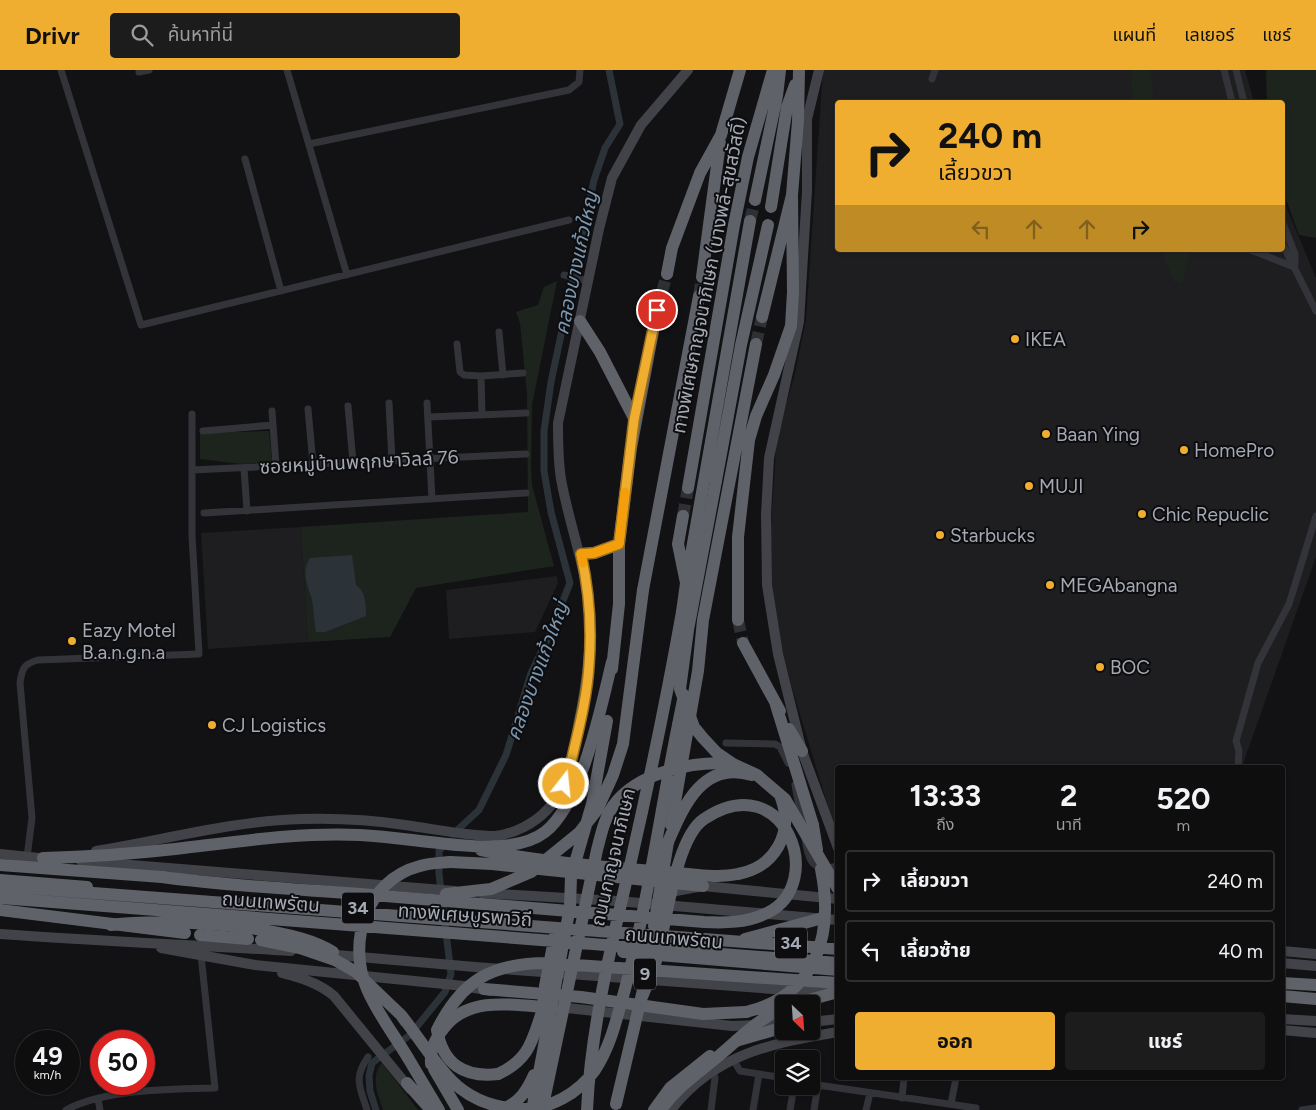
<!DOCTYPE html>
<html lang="th">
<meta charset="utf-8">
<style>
body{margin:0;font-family:Figtree,"Noto Sans Thai",sans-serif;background:#1c1c1d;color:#f1f3f6;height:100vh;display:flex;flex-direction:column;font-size:19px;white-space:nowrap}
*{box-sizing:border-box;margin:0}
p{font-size:16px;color:#9b9c9e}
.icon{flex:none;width:28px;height:28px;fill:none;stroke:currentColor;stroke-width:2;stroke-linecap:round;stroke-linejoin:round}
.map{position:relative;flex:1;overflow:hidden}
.drawer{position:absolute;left:835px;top:695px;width:450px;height:315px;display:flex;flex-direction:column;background:#0e0e0f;border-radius:5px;box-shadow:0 1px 4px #0004,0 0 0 1px #2e2e2f}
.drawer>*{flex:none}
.guide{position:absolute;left:835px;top:30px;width:450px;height:152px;border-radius:5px;box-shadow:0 1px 4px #0004,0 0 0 1px #2e2e2f;background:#efae2f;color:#111;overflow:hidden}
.needle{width:32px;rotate:155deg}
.tools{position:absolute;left:775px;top:925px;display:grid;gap:10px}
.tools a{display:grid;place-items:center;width:45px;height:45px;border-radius:5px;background:#0e0e0f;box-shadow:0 1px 4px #0004,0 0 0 1px #2e2e2f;font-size:25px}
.speed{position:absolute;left:15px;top:960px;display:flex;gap:10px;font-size:25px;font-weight:700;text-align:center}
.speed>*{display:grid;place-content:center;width:65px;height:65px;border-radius:50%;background:#0e0e0f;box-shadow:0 1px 4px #0004,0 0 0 1px #2e2e2f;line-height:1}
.speed small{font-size:12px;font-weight:400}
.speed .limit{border:8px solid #d22;background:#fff;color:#111}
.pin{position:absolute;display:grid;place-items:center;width:42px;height:42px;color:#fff;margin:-21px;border:2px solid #fff;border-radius:50%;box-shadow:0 1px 5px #0007}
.me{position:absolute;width:55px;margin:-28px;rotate:16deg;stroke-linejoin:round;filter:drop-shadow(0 0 4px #0008)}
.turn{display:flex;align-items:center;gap:18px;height:105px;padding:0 20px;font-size:22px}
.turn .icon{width:65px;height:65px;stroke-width:2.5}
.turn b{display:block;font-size:35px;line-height:42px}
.lanes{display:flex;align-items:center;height:48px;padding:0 20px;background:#0003;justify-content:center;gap:25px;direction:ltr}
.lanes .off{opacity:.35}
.eta{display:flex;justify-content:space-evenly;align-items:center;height:85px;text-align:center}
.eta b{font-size:30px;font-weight:700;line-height:35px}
.primary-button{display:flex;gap:10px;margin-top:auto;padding:10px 20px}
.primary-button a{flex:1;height:58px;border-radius:5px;background:#efae2f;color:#111;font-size:20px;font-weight:700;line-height:58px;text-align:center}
.primary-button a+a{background:#1c1c1d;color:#f1f3f6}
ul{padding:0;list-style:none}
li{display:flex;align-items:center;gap:15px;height:62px;margin:0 10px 8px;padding:0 10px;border:2px solid #2e2e2f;border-radius:5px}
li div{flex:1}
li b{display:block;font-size:19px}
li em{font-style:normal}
header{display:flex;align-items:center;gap:30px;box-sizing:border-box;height:70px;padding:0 25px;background:#efae2f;color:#111}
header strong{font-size:24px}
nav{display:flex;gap:28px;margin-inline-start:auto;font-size:18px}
.search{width:350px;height:45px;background:#1c1c1d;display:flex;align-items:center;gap:12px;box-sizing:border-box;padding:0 18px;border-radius:5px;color:#9b9c9e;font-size:19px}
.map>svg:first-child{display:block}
.built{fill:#1e1e21}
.green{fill:#1d241e}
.water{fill:#2b3339}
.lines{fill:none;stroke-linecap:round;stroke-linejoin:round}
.canal{stroke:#2b3339;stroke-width:7}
.highway-tunnel{stroke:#2f3034;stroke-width:12;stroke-dasharray:12 6;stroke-linecap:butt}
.street{stroke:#333439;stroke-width:7}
.secondary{stroke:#414349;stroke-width:10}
.highway{stroke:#60626a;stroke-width:12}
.highway-bridge{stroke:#60626a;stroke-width:12}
.route-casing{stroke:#9b711f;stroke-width:12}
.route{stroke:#efae2f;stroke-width:9}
.slow{stroke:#f59e0b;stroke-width:9}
.poi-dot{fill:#efae2f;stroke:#0d0d0f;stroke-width:2}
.labels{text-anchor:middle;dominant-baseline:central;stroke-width:4;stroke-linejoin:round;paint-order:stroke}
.shield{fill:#0d0d0f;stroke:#777a82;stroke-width:1}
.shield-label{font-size:18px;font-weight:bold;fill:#a4a9b4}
.street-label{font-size:19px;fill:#a4a9b4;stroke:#0d0d0f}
.poi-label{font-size:19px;fill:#a4a9b4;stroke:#0d0d0f;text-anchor:start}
.water-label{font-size:20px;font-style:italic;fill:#7b97af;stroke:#0d0d0f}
</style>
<header>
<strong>Drivr</strong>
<div class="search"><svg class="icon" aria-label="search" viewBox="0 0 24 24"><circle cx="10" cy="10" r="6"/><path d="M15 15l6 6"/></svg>ค้นหาที่นี่</div>
<nav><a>แผนที่</a><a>เลเยอร์</a><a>แชร์</a></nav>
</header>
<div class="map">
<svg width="1316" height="1040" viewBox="0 0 1316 1040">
<rect width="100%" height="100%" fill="#121214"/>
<path class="built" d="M823 0H1245L1254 32H838V180H1282L1283 129 1316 208V487L1242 697 838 698 837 766 792 618 779 568 772 517 770 471 777 364 794 308 806 250Z
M301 457 308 572 208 579 201 463Z
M557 506 558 513 535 562 449 569 446 520Z"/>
<path class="green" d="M1131 0H1150L1154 32H1133Z
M1266 0H1316V168L1299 165 1283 121 1282 32H1267Z
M1161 180H1191L1182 213 1174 212Z
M557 211 532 335 531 399 532 415 554 496 416 518 390 567 308 572 301 457 528 442 527 324 520 253 516 242 538 235 544 217Z
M269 361 272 392 241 394 200 389V363Z
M382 993 418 1040H383C378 1025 370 1006 382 993Z"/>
<path class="water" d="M352 485 356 515C366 522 366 534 366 546L325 562H316C314 551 314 537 311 526 306 513 302 500 310 488Z"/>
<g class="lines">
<path class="canal" d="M453 764 479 740 506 685 531 603 549 566 570 513 551 442 544 401V361L551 312 594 110 605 78 620 54 609 0
M376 1040 370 1021 369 1006 372 993 410 965 445 922 451 904 439 804V781L446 773"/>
<path class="highway-tunnel" d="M750 151 755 130
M699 226 702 207
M657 240 667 204
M756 274 762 247
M683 446 688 418
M738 550 743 573"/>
<path class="street" d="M61 0 141 255 569 150
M287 0 347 205
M1224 0 1232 32
M1236 0 1244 32
M139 2 149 0
M932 9 935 0
M309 74 569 20 579 12 580 0
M245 89 281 221
M1282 151 1295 184V194
M1282 173 1316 241
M1251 180 1294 197
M564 205 588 211
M499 262 503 305
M457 274 460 302 464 305 481 306 482 345
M481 306 523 303
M389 333 392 391
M427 333 432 429
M348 336 353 392
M308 339 313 394
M272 341 276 396
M428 347 526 343
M203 361 273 355
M244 398 247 441
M192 400 526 384
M204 443 526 423
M726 673 775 674 780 677 788 693
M1238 698 1239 681 1236 671 1258 593 1289 534 1316 446
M795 715 802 752
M805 769C809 791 812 803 838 796
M27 787 32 748 20 613C22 598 24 594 38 590L199 584 192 466V344
M733 989 740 1001 784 1008
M811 1014 976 1038
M902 1028 904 1008
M98 1029 100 1040
M951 1034 956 1008
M66 1040C105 1019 171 1019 215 1018L201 885
M367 1040C360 1017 353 1009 368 987
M711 1040 715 1008 713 1000
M753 1040 759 1004
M790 1040 794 1016
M814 1040 818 1015
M866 1040 870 1023
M1302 1040 1316 1038"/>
<path class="secondary" d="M819 0 807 49V121L799 252 769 388 766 445 767 515 778 584 802 681 838 778
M96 781C164 770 232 751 301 749 335 748 372 750 405 755 435 759 465 766 495 766 504 765 516 761 524 757 567 735 571 695 579 651 585 621 590 592 590 561 591 508 570 460 561 409 558 390 558 372 558 353L599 159 612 108 641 55 688 0
M0 784 49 789
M81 791 455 821
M482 823 617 831 838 850
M665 823 703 816 838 829
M0 864C97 871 194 875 291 881
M161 878 255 895 464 916 491 921
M1282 881 1316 884
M325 884 475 897 827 923
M1282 893 1316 896
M282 903C301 908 319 913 334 926L410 1019
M558 937 732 956 783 954
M1282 949 1316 951
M811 952 838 949
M1282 960 1316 963
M671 1040C714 984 772 973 838 962"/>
<path class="highway" d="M755 130 777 26 780 0
M771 137 787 37 795 15
M667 204 672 178 700 103 721 65 740 0
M702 207 720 73
M762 247 792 125 798 51 799 0
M580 251 600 282 635 350
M716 411 741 275 768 155
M688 418 734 155 748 87 773 0
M581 484 595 483 619 474
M686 513 750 151
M643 520 699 226
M682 542 686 513 678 474 683 446
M738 550V467L749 370 756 346 774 305 791 256 793 222 792 125
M743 573 780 641
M612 599 619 534V474L631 378 657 240
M776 635 813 755
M678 655 684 625
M789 659 802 681
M671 755 698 601 703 550 756 274
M668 772C684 735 703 690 752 705
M481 780C542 792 605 797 666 802 689 803 715 809 738 804 775 797 794 763 781 728
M43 788C87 787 131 784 175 779 236 772 298 762 360 765 377 766 395 768 412 770 449 774 514 786 545 762 582 733 601 637 612 592
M450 792 492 794 703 816
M0 795 162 807
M0 810 87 817
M0 840 185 863
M200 865 248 869
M745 869 819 849
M623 882 838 900
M1282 913 1316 915
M484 919 581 927 703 944 746 942
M1282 926 1316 929
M736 971 784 957
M408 988 439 1040
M431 994C430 979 435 969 444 958 469 925 515 935 552 938
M498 1004C529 990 532 971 542 942
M407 1013 431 1040
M654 1040 670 1018 710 986"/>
<path class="highway-bridge" d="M716 411 688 560 680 619 694 657 703 668 717 683 733 694 757 705 785 729 838 819
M813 755 817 780
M162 807C228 816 295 819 361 824 475 834 589 843 704 852 725 853 747 853 767 843 828 814 785 695 704 749 675 768 666 857 656 891 652 903 647 915 642 927
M0 816 838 879
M446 824 491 819 531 802 579 763 597 740 613 705 623 674 643 520
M0 828 838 893
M111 855C162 848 291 854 333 882
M654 856 668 772
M261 870 300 878 335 890 356 902 401 945 406 952
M794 934 838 922
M746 942C817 925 834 865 821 799
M401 945C417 965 435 994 452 1011 470 1029 495 1038 521 1039 549 1040 579 1023 595 1000 611 976 617 947 625 919 648 832 660 743 678 655
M542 948 545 916 555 865
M408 988C395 966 377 943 367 919 347 872 366 810 420 796 429 793 440 793 450 792
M434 999 458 1040
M498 1004C464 1008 443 994 437 960 462 910 492 893 547 893L838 913
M616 1034 643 920
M504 1039C520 1031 527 1021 534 1005
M532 1040 570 837 571 807 592 734 607 651
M542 1040 597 780C601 765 604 749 613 736 637 702 695 690 733 694
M587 1040C591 955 612 873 631 791 650 708 667 626 682 542
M661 1040C676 1017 700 1002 721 984 741 967 759 948 784 938"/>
</g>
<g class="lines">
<defs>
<path id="route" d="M564 714 568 705C576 669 587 631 589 595 592 557 589 520 581 484L594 483 619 474 634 350 657 240"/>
</defs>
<use href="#route" class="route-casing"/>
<use href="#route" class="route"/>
<path class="slow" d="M583 493 581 484 594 483 619 474 625 422"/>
</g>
<g class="poi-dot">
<circle cx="1015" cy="269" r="5"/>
<circle cx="1046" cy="364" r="5"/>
<circle cx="1184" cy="380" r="5"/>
<circle cx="1029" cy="416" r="5"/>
<circle cx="1142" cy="444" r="5"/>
<circle cx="940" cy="465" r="5"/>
<circle cx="1050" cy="515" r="5"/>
<circle cx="72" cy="571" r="5"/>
<circle cx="1100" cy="597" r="5"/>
<circle cx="212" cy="655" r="5"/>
</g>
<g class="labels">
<g class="shield">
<rect x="342" y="822.5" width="32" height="31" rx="4"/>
<rect x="775" y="857.5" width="32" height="31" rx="4"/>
<rect x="634" y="888.5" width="22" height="31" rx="4"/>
</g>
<g class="shield-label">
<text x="358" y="838">34</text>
<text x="791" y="873">34</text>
<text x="645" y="904">9</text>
</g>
<g class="street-label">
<text transform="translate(709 205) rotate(-79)">ทางพิเศษกาญจนาภิเษก (บางพลี-สุขสวัสดิ์)</text>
<text transform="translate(359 392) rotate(-3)">ซอยหมู่บ้านพฤกษาวิลล์ 76</text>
<text transform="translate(613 787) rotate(-77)">ถนนกาญจนาภิเษก</text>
<text transform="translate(271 832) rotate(4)">ถนนเทพรัตน</text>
<text transform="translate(465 845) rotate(4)">ทางพิเศษบูรพาวิถี</text>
<text transform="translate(674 868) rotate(5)">ถนนเทพรัตน</text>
</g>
<g class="poi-label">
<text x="1025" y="269">IKEA</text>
<text x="1056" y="364">Baan Ying</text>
<text x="1194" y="380">HomePro</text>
<text x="1039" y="416">MUJI</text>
<text x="1152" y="444">Chic Repuclic</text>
<text x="950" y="465">Starbucks</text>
<text x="1060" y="515">MEGAbangna</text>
<text x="82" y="560">Eazy Motel<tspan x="82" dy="22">B.a.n.g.n.a</tspan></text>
<text x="1110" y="597">BOC</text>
<text x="222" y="655">CJ Logistics</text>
</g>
<g class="water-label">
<text transform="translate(576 193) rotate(-78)">คลองบางแก้วใหญ่</text>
<text transform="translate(537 601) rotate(-70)">คลองบางแก้วใหญ่</text>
</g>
</g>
</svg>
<div class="tools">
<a><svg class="needle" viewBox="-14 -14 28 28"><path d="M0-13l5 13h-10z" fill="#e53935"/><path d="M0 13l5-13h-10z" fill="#9b9c9e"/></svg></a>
<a><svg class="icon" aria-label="layers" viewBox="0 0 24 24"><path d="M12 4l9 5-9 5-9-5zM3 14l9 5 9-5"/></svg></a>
</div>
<div class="speed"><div>49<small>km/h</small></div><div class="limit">50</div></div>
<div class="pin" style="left:657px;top:240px;background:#d93025"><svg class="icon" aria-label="arrive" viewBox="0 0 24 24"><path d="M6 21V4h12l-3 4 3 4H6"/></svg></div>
<svg class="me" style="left:564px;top:714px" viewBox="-20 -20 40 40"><circle r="17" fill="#efae2f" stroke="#fff" stroke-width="3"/><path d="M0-11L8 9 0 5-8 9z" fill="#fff"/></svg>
<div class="guide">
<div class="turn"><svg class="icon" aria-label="right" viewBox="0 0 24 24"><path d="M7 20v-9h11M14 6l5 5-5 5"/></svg><div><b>240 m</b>เลี้ยวขวา</div></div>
<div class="lanes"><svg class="icon off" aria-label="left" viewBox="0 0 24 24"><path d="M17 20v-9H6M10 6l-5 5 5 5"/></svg><svg class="icon off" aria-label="ahead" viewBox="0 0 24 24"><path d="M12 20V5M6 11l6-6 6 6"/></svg><svg class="icon off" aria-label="ahead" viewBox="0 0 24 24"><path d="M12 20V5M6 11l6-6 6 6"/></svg><svg class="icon" aria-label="right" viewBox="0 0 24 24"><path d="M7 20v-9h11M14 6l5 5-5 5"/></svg></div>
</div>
<section class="drawer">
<div class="eta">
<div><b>13:33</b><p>ถึง</p></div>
<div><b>2</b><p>นาที</p></div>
<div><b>520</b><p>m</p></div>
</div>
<ul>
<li><svg class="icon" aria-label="right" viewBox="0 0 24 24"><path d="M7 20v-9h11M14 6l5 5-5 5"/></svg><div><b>เลี้ยวขวา</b></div><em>240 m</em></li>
<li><svg class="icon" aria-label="left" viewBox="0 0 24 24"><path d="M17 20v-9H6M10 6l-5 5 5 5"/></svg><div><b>เลี้ยวซ้าย</b></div><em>40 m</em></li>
</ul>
<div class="primary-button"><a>ออก</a><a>แชร์</a></div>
</section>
</div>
